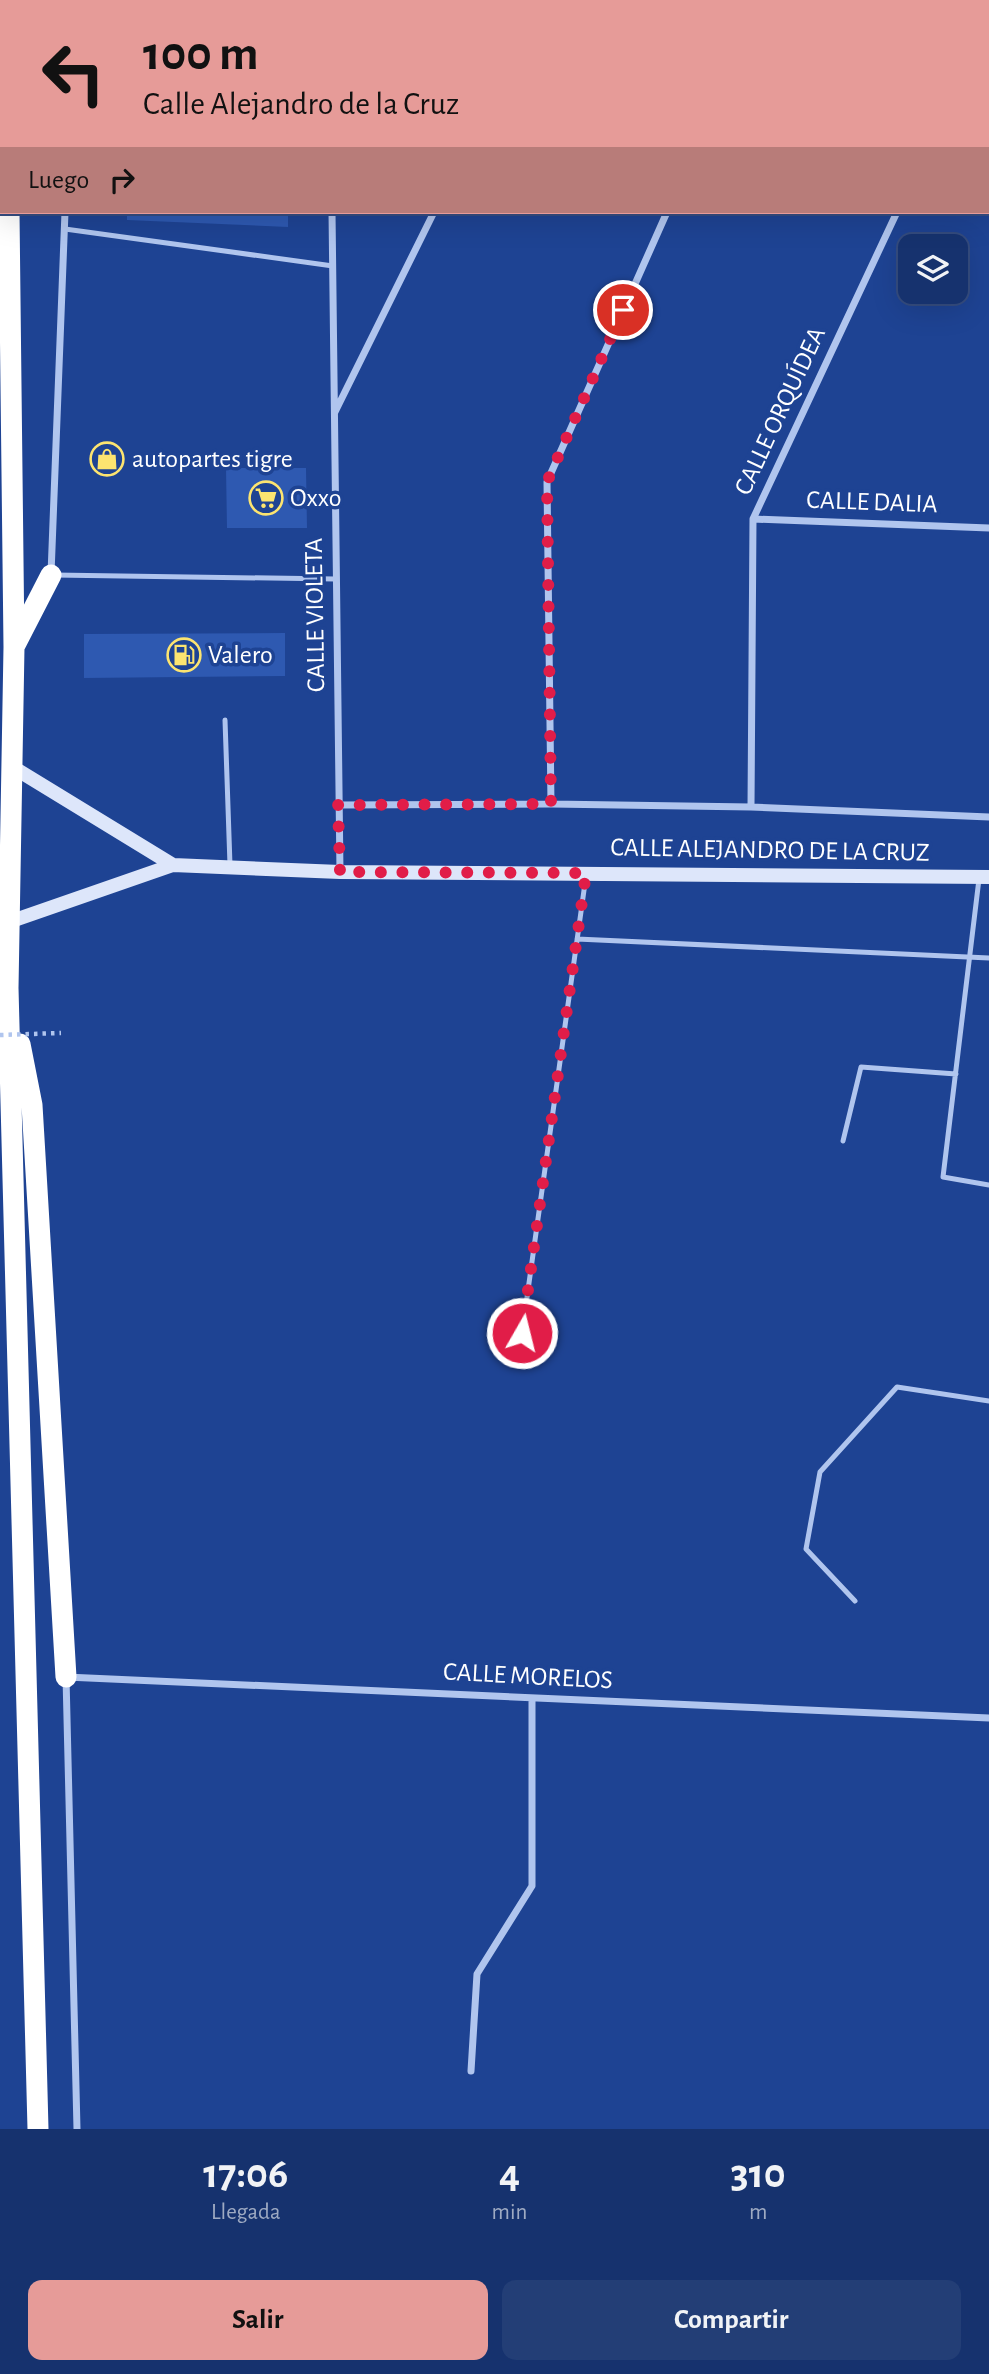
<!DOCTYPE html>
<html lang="es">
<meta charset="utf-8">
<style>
body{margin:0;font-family:"Alegreya Sans",sans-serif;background:#233e76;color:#f1f3f6;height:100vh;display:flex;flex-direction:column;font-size:26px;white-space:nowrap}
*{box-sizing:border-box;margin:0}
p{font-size:23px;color:#9eaac2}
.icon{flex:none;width:38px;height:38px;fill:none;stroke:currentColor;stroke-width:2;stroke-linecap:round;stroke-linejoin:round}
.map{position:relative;height:2129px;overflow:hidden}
.sheet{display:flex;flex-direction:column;background:#16326e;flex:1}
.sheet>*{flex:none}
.top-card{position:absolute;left:0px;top:0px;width:990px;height:214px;box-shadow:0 7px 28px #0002,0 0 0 2px #354d81;background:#e69b98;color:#111;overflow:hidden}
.tools{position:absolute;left:898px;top:234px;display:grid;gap:14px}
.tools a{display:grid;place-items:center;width:70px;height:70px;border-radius:14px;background:#16326e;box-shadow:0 7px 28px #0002,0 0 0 2px #354d81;font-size:35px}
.pin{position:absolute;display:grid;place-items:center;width:60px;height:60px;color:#fff;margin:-30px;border:4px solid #fff;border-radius:50%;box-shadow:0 2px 7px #0007}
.me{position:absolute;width:77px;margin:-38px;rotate:8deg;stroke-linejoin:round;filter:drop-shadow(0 0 5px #0008)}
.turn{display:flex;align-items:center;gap:24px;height:147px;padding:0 28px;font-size:32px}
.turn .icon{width:91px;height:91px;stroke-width:2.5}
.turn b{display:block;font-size:49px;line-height:60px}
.then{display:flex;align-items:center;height:66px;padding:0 28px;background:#0003;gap:14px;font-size:26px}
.eta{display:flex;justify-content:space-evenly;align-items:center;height:119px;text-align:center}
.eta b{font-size:42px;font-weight:700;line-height:49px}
.action{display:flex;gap:14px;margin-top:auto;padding:14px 28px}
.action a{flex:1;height:80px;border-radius:14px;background:#e69b98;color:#111;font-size:28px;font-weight:700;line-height:80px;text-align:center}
.action a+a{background:#233e76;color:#f1f3f6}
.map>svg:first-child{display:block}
.building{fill:#2e59b1}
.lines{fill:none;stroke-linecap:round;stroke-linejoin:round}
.lane{stroke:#b0c5ee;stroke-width:5}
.street{stroke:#b0c5ee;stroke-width:7}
.secondary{stroke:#dde6fa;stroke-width:14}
.highway{stroke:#fff;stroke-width:21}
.path-bridge{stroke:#b0c5ee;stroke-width:4.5;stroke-dasharray:3.5 5;stroke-linecap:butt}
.route{stroke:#e11d48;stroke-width:12;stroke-dasharray:0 21.6}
.labels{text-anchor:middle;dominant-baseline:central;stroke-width:7;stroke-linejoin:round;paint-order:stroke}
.street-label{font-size:26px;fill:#fff;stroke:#1e4393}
.poi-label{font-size:26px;fill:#fff;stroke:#1e4393;text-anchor:start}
</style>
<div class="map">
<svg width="989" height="2129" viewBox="0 0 989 2129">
<rect width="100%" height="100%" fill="#1e4393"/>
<path class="building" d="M127 212H288V227L127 220Z
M226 468H306L307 528H227Z
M285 633V676L84 678V634Z"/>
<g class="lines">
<path class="lane" d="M161 2V0
M65 229 333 266
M54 575 335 579
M225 720 230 865
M979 879 943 1177 989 1185
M577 939 989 958
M843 1141 861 1067 956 1074
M522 1333 586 876
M855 1601 806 1549 820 1472 897 1387 989 1401"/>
<path class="street" d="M306 0 309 2
M71 2V0
M537 2 538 0
M760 2 761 0
M989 15V14
M332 212 340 872
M335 412 434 212
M753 519 989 528
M51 574 65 212
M551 804 547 482 667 212
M338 805 551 804 751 807 989 817
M751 807 753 519 897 212
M471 2071 477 1974 532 1886V1698
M77 2129 66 1677 989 1718"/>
<path class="secondary" d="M11 766 173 865
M9 922 173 865 340 872 989 877"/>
<path class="highway" d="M7 0V2
M9 212 14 647 8 988 38 2129
M15 645 51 575
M20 1044 32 1105 66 1677"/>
<path class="path-bridge" d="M0 1035 61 1033"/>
</g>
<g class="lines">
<path class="route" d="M522 1333 586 873 340 872 338 805 551 804 547 482 623 310"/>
</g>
<defs>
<symbol id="shop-ring" viewBox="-11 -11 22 22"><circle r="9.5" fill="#1e4393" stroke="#fce470" stroke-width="1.5"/><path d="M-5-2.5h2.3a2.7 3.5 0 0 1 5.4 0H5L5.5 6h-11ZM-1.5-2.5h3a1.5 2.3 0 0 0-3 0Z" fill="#fce470"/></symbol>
<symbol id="supermarket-ring" viewBox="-11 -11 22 22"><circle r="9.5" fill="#1e4393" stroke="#fce470" stroke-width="1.5"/><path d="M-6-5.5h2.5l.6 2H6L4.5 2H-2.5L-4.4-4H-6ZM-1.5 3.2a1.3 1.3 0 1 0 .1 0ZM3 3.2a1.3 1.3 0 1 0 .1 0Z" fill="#fce470"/></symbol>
<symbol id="fuel-ring" viewBox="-11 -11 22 22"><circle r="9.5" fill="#1e4393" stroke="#fce470" stroke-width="1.5"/><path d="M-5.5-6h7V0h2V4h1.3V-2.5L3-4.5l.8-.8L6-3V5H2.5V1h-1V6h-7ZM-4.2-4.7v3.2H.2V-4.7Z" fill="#fce470"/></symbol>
</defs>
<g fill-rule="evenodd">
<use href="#shop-ring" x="88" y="440" width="38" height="38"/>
<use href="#supermarket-ring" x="247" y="479" width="38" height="38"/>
<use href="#fuel-ring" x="165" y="636" width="38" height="38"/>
</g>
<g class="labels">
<g class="street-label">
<text transform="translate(780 411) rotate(-65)">CALLE ORQUÍDEA</text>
<text transform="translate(872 502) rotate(2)">CALLE DALIA</text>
<text transform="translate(315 615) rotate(-91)">CALLE VIOLETA</text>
<text transform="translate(770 850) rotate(1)">CALLE ALEJANDRO DE LA CRUZ</text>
<text transform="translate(528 1676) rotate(3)">CALLE MORELOS</text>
</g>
<g class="poi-label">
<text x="132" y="459">autopartes tigre</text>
<text x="290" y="498">Oxxo</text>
<text x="208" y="655">Valero</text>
</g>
</g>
</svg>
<div class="tools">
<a><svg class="icon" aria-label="layers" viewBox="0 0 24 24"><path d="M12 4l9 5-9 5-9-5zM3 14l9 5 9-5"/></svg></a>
</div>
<div class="pin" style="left:623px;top:310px;background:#d93025"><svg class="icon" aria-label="arrive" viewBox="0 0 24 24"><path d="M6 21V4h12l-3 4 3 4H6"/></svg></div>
<svg class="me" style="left:522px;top:1333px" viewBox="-20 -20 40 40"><circle r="17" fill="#e11d48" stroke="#fff" stroke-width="3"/><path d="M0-11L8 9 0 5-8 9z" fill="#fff"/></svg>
<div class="top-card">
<div class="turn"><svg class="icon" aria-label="left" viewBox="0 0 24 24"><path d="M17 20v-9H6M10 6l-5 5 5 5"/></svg><div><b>100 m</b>Calle Alejandro de la Cruz</div></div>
<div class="then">Luego<svg class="icon" aria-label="right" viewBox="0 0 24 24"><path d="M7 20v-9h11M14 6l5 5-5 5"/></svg></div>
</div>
</div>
<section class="sheet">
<div class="eta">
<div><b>17:06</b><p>Llegada</p></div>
<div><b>4</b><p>min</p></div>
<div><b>310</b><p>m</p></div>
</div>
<div class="action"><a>Salir</a><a>Compartir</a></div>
</section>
